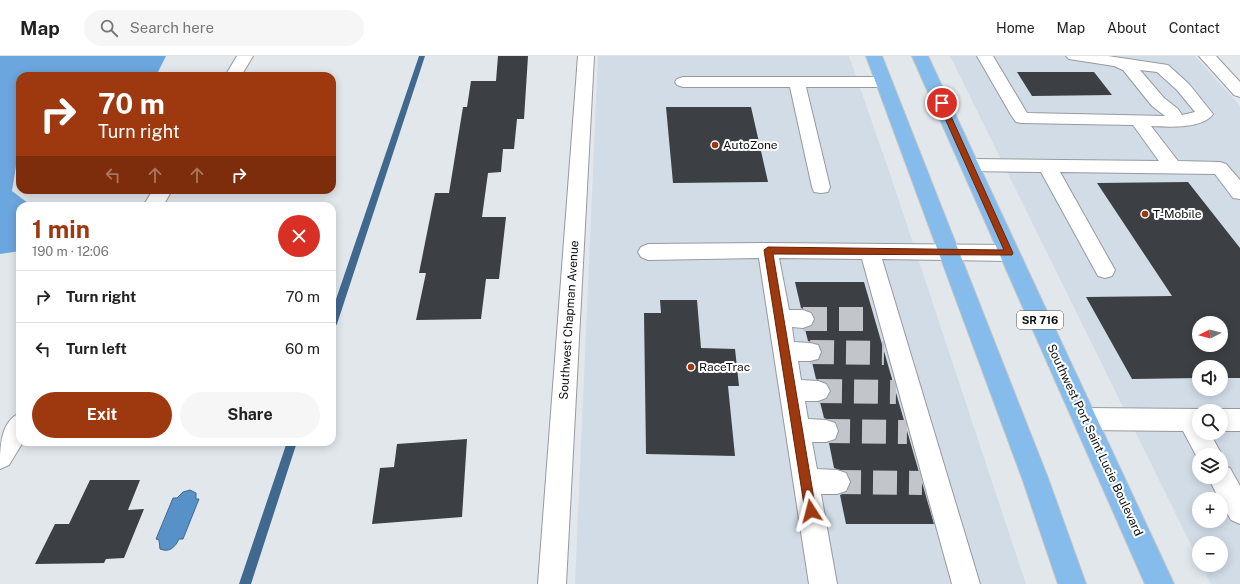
<!DOCTYPE html>
<meta charset="utf-8">
<style>
body{margin:0;font-family:"Public Sans",sans-serif;background:#f6f6f6;color:#222;height:100vh;display:flex;flex-direction:column;font-size:15px;white-space:nowrap}
*{box-sizing:border-box;margin:0}
p{font-size:13px;color:#767676}
.icon{flex:none;width:22px;height:22px;fill:none;stroke:currentColor;stroke-width:2;stroke-linecap:round;stroke-linejoin:round}
.map{position:relative;flex:1;overflow:hidden}
.details{position:absolute;left:16px;top:146px;width:320px;height:244px;display:flex;flex-direction:column;background:#fff;border-radius:12px;box-shadow:0 2px 10px #0003}
.details>*{flex:none}
.hud{position:absolute;left:16px;top:16px;width:320px;height:122px;border-radius:12px;box-shadow:0 2px 10px #0003;background:#9d380f;color:#fff;overflow:hidden}
.needle{width:26px;rotate:264deg}
.tools{position:absolute;left:1192px;top:260px;display:grid;gap:8px}
.tools a{display:grid;place-items:center;width:36px;height:36px;border-radius:50%;background:#fff;box-shadow:0 2px 10px #0003;font-size:20px}
.pin{position:absolute;display:grid;place-items:center;width:34px;height:34px;color:#fff;margin:-17px;border:2px solid #fff;border-radius:50%;box-shadow:0 1px 4px #0007}
.me{position:absolute;width:44px;margin:-22px;rotate:351deg;stroke-linejoin:round;filter:drop-shadow(0 0 3px #0008)}
.turn{display:flex;align-items:center;gap:14px;height:84px;padding:0 16px;font-size:18px}
.turn .icon{width:52px;height:52px;stroke-width:2.5}
.turn b{display:block;font-size:28px;line-height:34px}
.lanes{display:flex;align-items:center;height:38px;padding:0 16px;background:#0003;justify-content:center;gap:20px;direction:ltr}
.lanes .off{opacity:.35}
.round{display:grid;place-items:center;flex:none;width:42px;height:42px;border-radius:21px;background:#f6f6f6}
.summary{display:flex;align-items:center;justify-content:space-between;height:68px;padding:0 16px}
h1{font-size:24px;font-weight:700;line-height:30px;color:#9d380f}
.primary-button{display:flex;gap:8px;margin-top:auto;padding:8px 16px}
.primary-button a{flex:1;height:46px;border-radius:24px;background:#9d380f;color:#fff;font-size:16px;font-weight:700;line-height:46px;text-align:center}
.primary-button a+a{background:#f6f6f6;color:#222}
ul{padding:0;list-style:none}
li{display:flex;align-items:center;gap:12px;height:52px;padding:0 16px;border-top:1px solid #e0e0e0}
li div{flex:1}
li b{display:block;font-size:15px}
li em{font-style:normal}
header{display:flex;align-items:center;gap:24px;box-sizing:border-box;height:56px;padding:0 20px;background:#fff;border-bottom:1px solid #e0e0e0}
header strong{font-size:19px}
nav{display:flex;gap:22px;margin-inline-start:auto;font-size:14px}
.search{width:280px;height:36px;background:#f6f6f6;display:flex;align-items:center;gap:10px;box-sizing:border-box;padding:0 14px;border-radius:22px;color:#767676;font-size:15px}
.map>svg:first-child{display:block}
.built{fill:#d1dce7;fill-rule:evenodd}
.forest{fill:#6ca6de}
.water{fill:#5891c8;stroke:#416990}
.lines{fill:none;stroke-linecap:round;stroke-linejoin:round}
.stream{fill:#416990;fill-rule:evenodd}
.building{fill:#3c4044;fill-rule:evenodd}
.minor-tunnel{stroke:#c2c6cb;stroke-width:24;stroke-dasharray:24 12;stroke-linecap:butt}
.minor-casing{stroke:#969a9f;stroke-width:2}
.major-casing{stroke:#c5c5c5;stroke-width:2}
.minor{fill:#fff;fill-rule:evenodd}
.major{fill:#86bcec;fill-rule:evenodd}
.route{fill:#9d380f;stroke:#66240a}
.poi-dot{fill:#9d380f;stroke:#fff;stroke-width:1.5}
.labels{text-anchor:middle;dominant-baseline:central;stroke-width:4;stroke-linejoin:round;paint-order:stroke}
.shield{fill:#fff;stroke:#555657;stroke-width:1}
.shield-label{font-size:11px;font-weight:bold;fill:#0c0d0f}
.poi-label{font-size:12px;fill:#0c0d0f;stroke:#fff;text-anchor:start}
.street-label{font-size:12px;fill:#0c0d0f;stroke:#fff}
</style>
<header>
<strong>Map</strong>
<div class="search"><svg class="icon" aria-label="search" viewBox="0 0 24 24"><circle cx="10" cy="10" r="6"/><path d="M15 15l6 6"/></svg>Search here</div>
<nav><a>Home</a><a>Map</a><a>About</a><a>Contact</a></nav>
</header>
<div class="map">
<svg width="1240" height="528" viewBox="0 0 1240 528">
<rect width="100%" height="100%" fill="#e2e7ec"/>
<path class="built" d="M598 0H849L889 115 1026 528H575Z
M950 0H1195L1240 50V528H1211L1201 509H1221V487H1199V505ZM1199 267H1221V289H1199ZM1199 311H1221V333H1199ZM1199 355H1221V377H1199ZM1199 399H1221V421H1199ZM1199 443H1221V465H1199Z"/>
<path class="forest" d="M0 0H166L156 20H20V100L17 104 12 135 32 150H20V195L0 198Z"/>
<path class="water" d="M190 434 196 437V443H199L183 483H179C175 491 170 497 160 493L159 484 156 483 173 442H177L183 436Z"/>
<g class="lines">
<path class="stream" d="M419 0H425L337 268 335 271 332 272V255Z
M287 386H297L251 528H239Z"/>
</g>
<path class="building" d="M498 0H528L524 63H517L514 93H503L501 116 488 117 482 161H506L499 223H486L481 263 416 264 426 217H419L435 137H449L463 51H467L471 25H496Z
M1017 16H1094L1112 39 1032 40Z
M666 51H751L768 126 673 127Z
M1188 126 1240 192V322H1221V311H1199V322L1132 323 1086 241 1172 240 1097 127ZM1199 267H1221V289H1199Z
M795 226H864L934 468H846L840 439 847 436 851 425 846 416 834 412 829 387 836 384 839 374 835 366 824 362 820 346 827 343 831 334 827 327 816 323 812 306 819 304 822 295 818 288 808 285 805 273 812 270 815 262 812 256 801 252Z
M660 244H697L701 292 735 293 739 330H728L735 400 646 398 644 257H661Z
M467 383 462 461 372 468 380 412 394 411 397 388Z
M90 424H140L128 454 144 453 124 502 106 503 104 507 35 508 55 468H69Z"/>
<g class="lines">
<path class="minor-tunnel" d="M803 263H875
M810 296 884 297
M818 335 896 336
M826 375 907 376
M837 426 922 427"/>
<defs>
<path id="minor" d="M237 0H253L241 20H225Z
M578 0H594L566 528H538Z
M977 0H993L1027 57 1165 60 1152 50 1123 14 1114 10 1069 3 1066 0H1108L1168 9 1189 28 1213 58C1203 73 1168 71 1151 70L1178 105 1220 106 1226 108 1240 124V143L1233 142 1215 118 1060 116 1115 214 1112 220 1105 222 1098 220 1041 116 970 115 964 113 961 109 964 105 970 103 1159 105 1133 69 1022 67 1016 66 1011 59ZM1140 14 1157 16 1177 34 1195 56 1182 59 1178 53 1164 42Z
M1199 0H1216L1240 26V41L1234 39Z
M683 21H884L890 23 892 26 890 29 884 31H806L830 131 828 136 821 137 814 136 812 131 790 31H683L677 29 675 26 677 23Z
M153 134H172L163 150H143Z
M768 187 1009 189 1016 192 1019 197 1016 202 1009 205 882 203 980 528H952L862 203 779 202 789 254H803L811 257 814 263 811 269 803 272 792 271 794 286 810 287 818 289 821 296 818 303 810 305H798L801 324 818 325 826 328 830 335 826 342 818 345H805L808 363 826 364 835 367 838 375 835 383 826 386H812L817 413 837 414 846 417 850 426 846 435 837 438H821L837 528H809L759 202 648 204 641 201 638 196 641 191 648 188Z
M1085 352 1199 353 1204 355H1199V377H1210L1222 399 1221 400V399H1199V405L1183 375 1085 374 1076 371 1073 363 1076 355Z
M1221 353H1240V375H1221V355H1216Z
M20 357V386H23L9 409 0 413C0 391 0 366 20 357Z
M1221 409 1230 412 1240 430V468L1231 464 1221 446V443H1219L1208 421H1221Z"/>
<path id="major" d="M866 0H882L1048 422 1086 528H1058L1022 422Z
M912 0H928L1174 528H1145Z"/>
</defs>
<use href="#minor" class="minor-casing"/>
<use href="#major" class="major-casing"/>
<use href="#minor" class="minor"/>
<use href="#major" class="major"/>
</g>
<path class="route" d="M942 45 945 47 1013 197 1012 199 773 198 816 455 815 458 811 460 807 458 805 455 764 194 768 191 1004 194 938 47Z"/>
<g class="poi-dot">
<circle cx="715" cy="89" r="4"/>
<circle cx="1145" cy="158" r="4"/>
<circle cx="691" cy="311" r="4"/>
</g>
<g class="labels">
<rect class="shield" x="1017" y="255" width="46" height="18" rx="3"/>
<g class="shield-label">
<text x="1040" y="264">SR 716</text>
</g>
<g class="poi-label">
<text x="723" y="89">AutoZone</text>
<text x="1153" y="158">T-Mobile</text>
<text x="699" y="311">RaceTrac</text>
</g>
<g class="street-label">
<text transform="translate(569 264) rotate(-86)">Southwest Chapman Avenue</text>
<text transform="translate(1095 384) rotate(65)">Southwest Port Saint Lucie Boulevard</text>
</g>
</g>
</svg>
<div class="tools">
<a><svg class="needle" viewBox="-14 -14 28 28"><path d="M0-13l5 13h-10z" fill="#e53935"/><path d="M0 13l5-13h-10z" fill="#767676"/></svg></a>
<a><svg class="icon" aria-label="sound" viewBox="0 0 24 24"><path d="M4 9h4l5-4v14l-5-4H4zM17 9q2 3 0 6"/></svg></a>
<a><svg class="icon" aria-label="search" viewBox="0 0 24 24"><circle cx="10" cy="10" r="6"/><path d="M15 15l6 6"/></svg></a>
<a><svg class="icon" aria-label="layers" viewBox="0 0 24 24"><path d="M12 4l9 5-9 5-9-5zM3 14l9 5 9-5"/></svg></a>
<a>+</a>
<a>−</a>
</div>
<div class="pin" style="left:942px;top:47px;background:#d93025"><svg class="icon" aria-label="arrive" viewBox="0 0 24 24"><path d="M6 21V4h12l-3 4 3 4H6"/></svg></div>
<svg class="me" style="left:811px;top:455px" viewBox="-20 -20 40 40"><path d="M0-17L14 15 0 8-14 15z" fill="#9d380f" stroke="#fff" stroke-width="4"/></svg>
<div class="hud">
<div class="turn"><svg class="icon" aria-label="right" viewBox="0 0 24 24"><path d="M7 20v-9h11M14 6l5 5-5 5"/></svg><div><b>70 m</b>Turn right</div></div>
<div class="lanes"><svg class="icon off" aria-label="left" viewBox="0 0 24 24"><path d="M17 20v-9H6M10 6l-5 5 5 5"/></svg><svg class="icon off" aria-label="ahead" viewBox="0 0 24 24"><path d="M12 20V5M6 11l6-6 6 6"/></svg><svg class="icon off" aria-label="ahead" viewBox="0 0 24 24"><path d="M12 20V5M6 11l6-6 6 6"/></svg><svg class="icon" aria-label="right" viewBox="0 0 24 24"><path d="M7 20v-9h11M14 6l5 5-5 5"/></svg></div>
</div>
<section class="details">
<div class="summary"><div><h1>1 min</h1><p>190 m · 12:06</p></div><a class="round" style="background:#d93025;color:#fff"><svg class="icon" aria-label="close" viewBox="0 0 24 24"><path d="M6 6l12 12M18 6L6 18"/></svg></a></div>
<ul>
<li><svg class="icon" aria-label="right" viewBox="0 0 24 24"><path d="M7 20v-9h11M14 6l5 5-5 5"/></svg><div><b>Turn right</b></div><em>70 m</em></li>
<li><svg class="icon" aria-label="left" viewBox="0 0 24 24"><path d="M17 20v-9H6M10 6l-5 5 5 5"/></svg><div><b>Turn left</b></div><em>60 m</em></li>
</ul>
<div class="primary-button"><a>Exit</a><a>Share</a></div>
</section>
</div>
